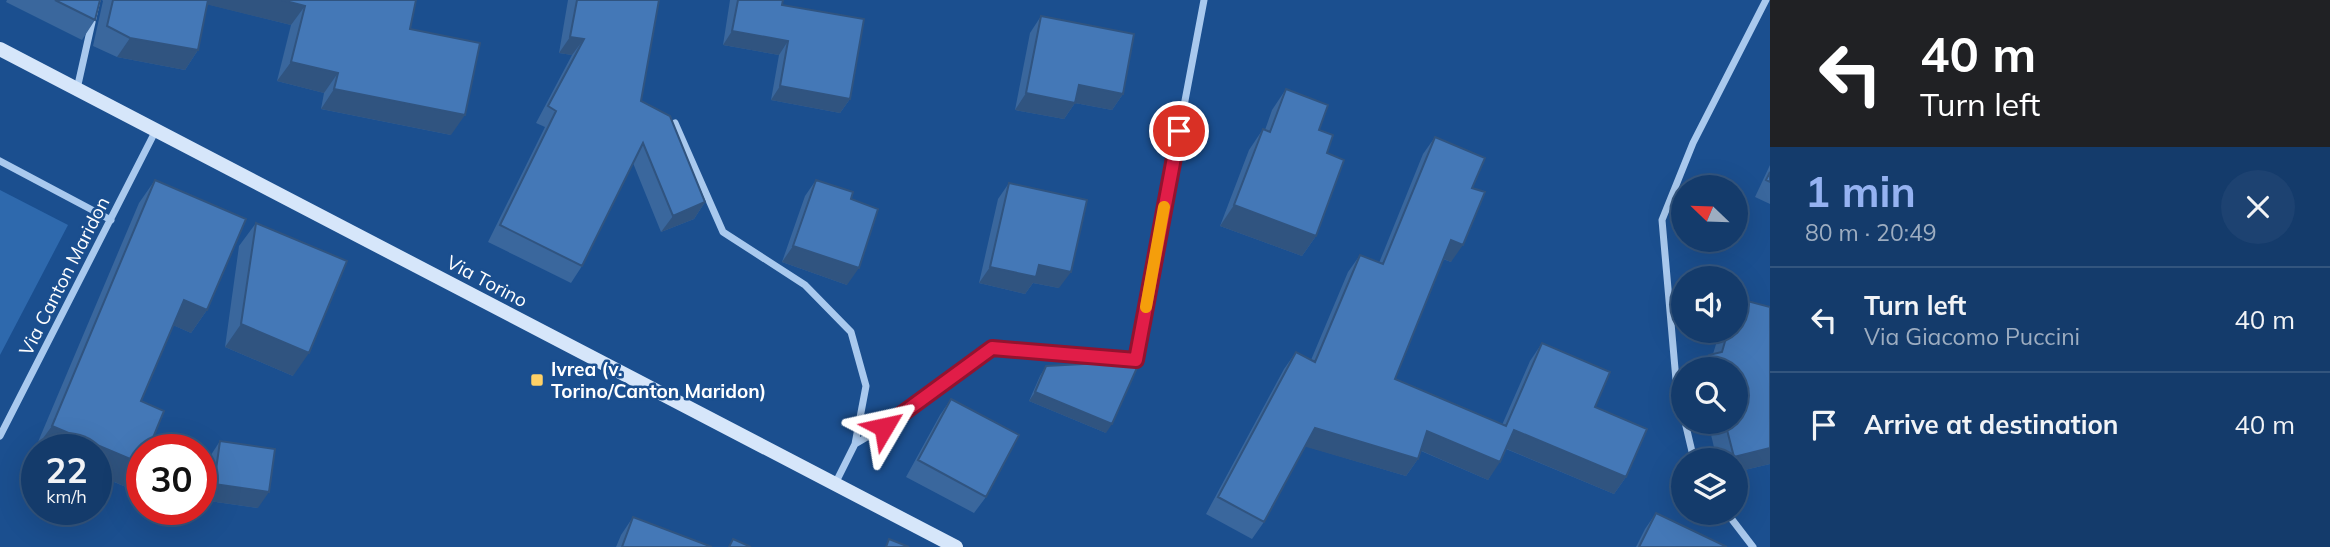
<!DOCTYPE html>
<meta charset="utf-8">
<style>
body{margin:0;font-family:Mulish,sans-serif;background:#1d4271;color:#f1f3f6;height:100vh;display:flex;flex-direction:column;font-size:26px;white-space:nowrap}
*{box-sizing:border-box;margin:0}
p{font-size:23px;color:#9dadc1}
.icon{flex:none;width:38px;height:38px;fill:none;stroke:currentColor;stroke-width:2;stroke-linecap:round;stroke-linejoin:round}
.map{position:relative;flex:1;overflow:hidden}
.panel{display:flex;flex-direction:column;background:#143b6b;width:560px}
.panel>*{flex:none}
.top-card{background:#202124;color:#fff;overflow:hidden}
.needle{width:46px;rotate:293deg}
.fabs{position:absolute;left:1671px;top:175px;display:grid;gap:14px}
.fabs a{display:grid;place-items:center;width:77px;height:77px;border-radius:50%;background:#143b6b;box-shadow:0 7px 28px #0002,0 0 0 2px #33557e;font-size:35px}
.speed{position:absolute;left:21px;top:434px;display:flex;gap:14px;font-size:35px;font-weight:700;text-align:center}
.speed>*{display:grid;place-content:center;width:91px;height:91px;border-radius:50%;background:#143b6b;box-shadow:0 7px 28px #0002,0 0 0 2px #33557e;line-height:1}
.speed small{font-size:18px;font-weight:400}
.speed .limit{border:10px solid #d22;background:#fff;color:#111}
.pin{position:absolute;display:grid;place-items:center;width:60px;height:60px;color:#fff;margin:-30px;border:4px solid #fff;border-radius:50%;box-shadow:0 2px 7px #0007}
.me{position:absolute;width:77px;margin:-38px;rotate:54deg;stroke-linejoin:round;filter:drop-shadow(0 0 5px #0008)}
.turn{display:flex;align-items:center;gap:24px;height:147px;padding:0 35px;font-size:32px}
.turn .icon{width:91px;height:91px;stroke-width:2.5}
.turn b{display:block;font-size:49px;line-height:60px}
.round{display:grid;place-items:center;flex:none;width:74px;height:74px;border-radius:37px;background:#1d4271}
.head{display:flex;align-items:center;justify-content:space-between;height:119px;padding:0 35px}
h1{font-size:42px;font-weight:700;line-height:52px;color:#95b2f1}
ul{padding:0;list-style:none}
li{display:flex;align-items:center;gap:21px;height:105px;padding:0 35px;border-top:2px solid #33557e}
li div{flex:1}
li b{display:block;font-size:26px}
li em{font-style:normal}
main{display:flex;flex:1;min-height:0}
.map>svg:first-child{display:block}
.green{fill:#2e69ad}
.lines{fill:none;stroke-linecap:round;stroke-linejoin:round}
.street{stroke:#a9c9ee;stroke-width:7}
.secondary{stroke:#d6e6fa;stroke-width:14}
.wall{fill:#3a679d}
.shaded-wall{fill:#305480}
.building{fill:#4478b7;stroke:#305480;stroke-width:2}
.route-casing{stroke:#92132f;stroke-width:18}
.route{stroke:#e11d48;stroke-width:12}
.slow{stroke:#f59e0b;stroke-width:12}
.poi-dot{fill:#ffd166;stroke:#1b4f8f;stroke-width:2.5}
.labels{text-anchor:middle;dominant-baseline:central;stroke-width:5;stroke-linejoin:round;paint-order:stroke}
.street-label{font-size:19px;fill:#fff;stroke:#1b4f8f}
.poi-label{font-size:19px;font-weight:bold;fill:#fff;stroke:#1b4f8f;text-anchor:start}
</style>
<main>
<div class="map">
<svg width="1770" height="547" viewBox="0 0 1770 547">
<rect width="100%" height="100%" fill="#1b4f8f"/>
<path class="green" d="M0 190 68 225 0 355Z"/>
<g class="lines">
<path class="street" d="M77 89 97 0
M675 123 723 232 805 285 851 332 866 386 855 444
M0 161 111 220
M1684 414 1676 380 1662 220 1693 143 1766 0
M1685 422 1694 460
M0 436 156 130
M835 484 855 444 884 427 991 348 1136 360 1204 0
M1727 513 1753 547"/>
<path class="secondary" d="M0 49 956 547"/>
</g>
<path class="wall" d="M7 0H100L95 20 82 40 6 2Z
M102 0H416L410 29 451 135 321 109 324 93 277 81 291 25 207 4 198 50 185 70 117 57 93 46 103 1Z
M568 0H659L641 101 705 202 694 219 661 232 633 163 582 266 571 283 488 242 545 127 536 123 572 55 559 53Z
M730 0H783L782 5 850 99 840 113 771 100 779 55 723 45Z
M1041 16 1123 94 1112 110 1075 103 1064 119 1015 110 1030 33Z
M1286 89 1319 130 1327 153 1316 236 1302 256 1220 226 1249 150 1263 129 1265 130 1272 110Z
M1435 137 1472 188 1451 262 1443 259 1395 379 1502 425 1530 361 1542 343 1595 407 1626 477 1614 494 1506 449 1488 480 1421 451 1418 459 1406 476 1305 446 1264 522 1252 539 1206 514 1284 369 1296 352 1311 360 1348 272 1360 255 1379 263 1423 154Z
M1770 165V204L1755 197Z
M155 180 207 310 191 333 173 325 141 401 126 487 35 449 139 203Z
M816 180 851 199 847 285 782 262 805 196Z
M1009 183 1059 288 1033 283 1025 294 979 283 998 199Z
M256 223 293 376 225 347 239 246Z
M1770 307V464L1736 472V460H1717L1708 422H1736V369H1699L1709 355 1713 354 1720 331H1736Z
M1046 366 1106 433 1029 401 1040 376Z
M951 399 986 497 974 513 906 477 940 415Z
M220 441 258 508 202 500 209 458Z
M1656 513 1727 547H1636L1645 529Z
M633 517 712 547H616L621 535Z"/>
<path class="shaded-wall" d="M199 0H282L305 6 291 25 197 2Z
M732 31 788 41 779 55 723 45Z
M570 37 584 39 572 55 559 53Z
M130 38 198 50 185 70 117 57Z
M291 62 338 73 324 93 277 81Z
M1079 85 1123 94 1112 110 1075 103 1064 119 1015 110 1026 93Z
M780 86 850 99 840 113 771 100Z
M334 89 465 115 451 135 321 109Z
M705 202 694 219 661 232 673 216Z
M1234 205 1316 236 1302 256 1220 226Z
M1451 240 1463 245 1451 262 1439 257Z
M793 246 859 268 847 285 782 262Z
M1039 265 1071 272 1059 288 1033 283 1025 294 979 283 990 267Z
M184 300 207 310 191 333 168 323Z
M241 324 309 353 293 376 225 347Z
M1035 392 1112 424 1106 433 1029 401Z
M52 426 142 464 126 487 96 474V450L35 449Z
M1315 428 1418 459 1406 476 1303 446Z
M1514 430 1626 477 1614 494 1502 447Z
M1427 431 1500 462 1488 480 1415 448Z
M1770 448V464L1736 472V460H1731L1734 457Z
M214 484 269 492 258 508 202 500Z"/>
<path class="building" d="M55 0H100L95 20Z
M113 0H208L198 50 130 38 107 26Z
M282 0H416L410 29 480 43 465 115 334 89 338 73 291 62 305 6Z
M577 0H659L641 101 670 116 705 202 673 216 643 143 582 266 500 225 556 111 548 106 584 39 570 37Z
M738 0H783L782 5 864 19 850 99 780 86 788 41 732 31Z
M1041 16 1134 34 1123 94 1079 85 1075 103 1026 93Z
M1286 89 1328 105 1319 130 1333 135 1327 153 1344 160 1316 236 1234 205 1263 129 1270 132Z
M1435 137 1485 158 1472 188 1485 192 1463 245 1451 240 1395 379 1506 426 1542 343 1610 372 1595 407 1647 429 1626 477 1514 430 1500 462 1427 431 1418 459 1315 428 1264 522 1218 497 1296 352 1315 362 1360 255 1383 264Z
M1770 172V182L1766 180Z
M155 180 246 219 207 310 184 300 141 401 164 411 148 450H142V464L52 426Z
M816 180 853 192 851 199 878 209 859 268 793 246Z
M1009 183 1087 200 1071 272 1039 265 1036 277 990 267Z
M256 223 347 261 309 353 241 324Z
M1736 298 1770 307V448L1734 457 1725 422H1736V369H1713L1709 355 1722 352 1728 331H1736Z
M1140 361 1112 424 1035 392 1046 366Z
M951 399 1019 435 986 497 918 460Z
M220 441 275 449 269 492 214 484Z
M1656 513 1727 547H1639Z
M633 517 712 547H622Z
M733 539 751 547H729Z
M889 539 909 547H886Z"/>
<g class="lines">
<defs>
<path id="route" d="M884 427 992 348 1136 360 1179 131"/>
</defs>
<use href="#route" class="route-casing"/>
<use href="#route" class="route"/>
<path class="slow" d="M1146 307 1164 207"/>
</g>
<rect class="poi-dot" x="530" y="373" width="14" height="14" rx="3.5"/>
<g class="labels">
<g class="street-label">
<text transform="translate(64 276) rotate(-63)">Via Canton Maridon</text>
<text transform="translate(487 281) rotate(28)">Via Torino</text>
</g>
<g class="poi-label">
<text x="551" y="369">Ivrea (v.<tspan x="551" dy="22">Torino/Canton Maridon)</tspan></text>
</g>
</g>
</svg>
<div class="fabs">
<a><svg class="needle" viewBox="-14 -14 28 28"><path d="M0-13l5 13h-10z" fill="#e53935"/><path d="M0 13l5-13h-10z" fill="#9dadc1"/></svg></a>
<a><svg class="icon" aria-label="sound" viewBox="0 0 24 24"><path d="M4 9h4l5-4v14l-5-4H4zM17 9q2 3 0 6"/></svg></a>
<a><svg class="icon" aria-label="search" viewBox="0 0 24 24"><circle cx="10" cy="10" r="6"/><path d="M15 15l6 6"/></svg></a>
<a><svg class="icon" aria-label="layers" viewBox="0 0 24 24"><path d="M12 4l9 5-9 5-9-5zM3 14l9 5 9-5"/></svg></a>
</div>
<div class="speed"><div>22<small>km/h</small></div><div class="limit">30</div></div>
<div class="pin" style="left:1179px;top:131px;background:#d93025"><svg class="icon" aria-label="arrive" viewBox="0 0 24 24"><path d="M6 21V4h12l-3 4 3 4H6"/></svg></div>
<svg class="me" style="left:884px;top:427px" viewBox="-20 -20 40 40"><path d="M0-17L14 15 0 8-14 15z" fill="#e11d48" stroke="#fff" stroke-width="4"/></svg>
</div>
<section class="panel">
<div class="top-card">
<div class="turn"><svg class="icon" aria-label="left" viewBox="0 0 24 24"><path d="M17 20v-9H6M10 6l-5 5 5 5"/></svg><div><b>40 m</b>Turn left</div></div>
</div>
<div class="head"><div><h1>1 min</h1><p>80 m · 20:49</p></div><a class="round"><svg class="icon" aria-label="close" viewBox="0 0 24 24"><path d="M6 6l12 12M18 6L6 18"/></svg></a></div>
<ul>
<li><svg class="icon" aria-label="left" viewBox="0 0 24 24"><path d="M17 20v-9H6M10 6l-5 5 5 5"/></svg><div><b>Turn left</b><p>Via Giacomo Puccini</p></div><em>40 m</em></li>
<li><svg class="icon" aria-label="arrive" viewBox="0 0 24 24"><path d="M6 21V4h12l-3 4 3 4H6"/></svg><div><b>Arrive at destination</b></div><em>40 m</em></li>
</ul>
</section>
</main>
